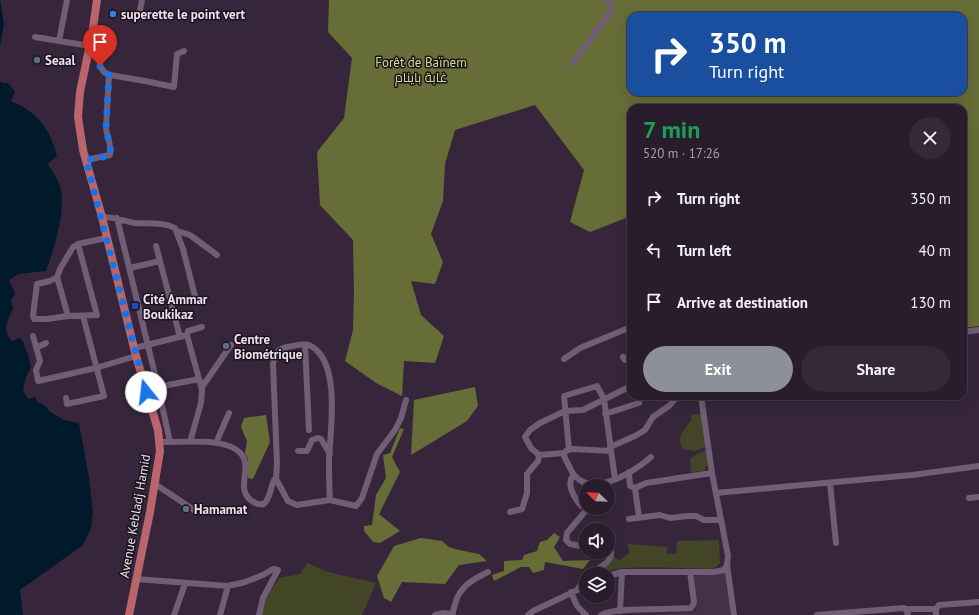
<!DOCTYPE html>
<meta charset="utf-8">
<style>
body{margin:0;font-family:"PT Sans",Cairo,sans-serif;background:#352938;color:#f1f3f6;height:100vh;display:flex;flex-direction:column;font-size:15px;white-space:nowrap}
*{box-sizing:border-box;margin:0}
p{font-size:13px;color:#a5a1a9}
.icon{flex:none;width:22px;height:22px;fill:none;stroke:currentColor;stroke-width:2;stroke-linecap:round;stroke-linejoin:round}
.map{position:relative;flex:1;overflow:hidden}
.details{position:absolute;left:627px;top:104px;width:340px;height:296px;display:flex;flex-direction:column;background:#291c2c;border-radius:12px;box-shadow:0 4px 16px #0002,0 0 0 1px #453a48}
.details>*{flex:none}
.guide{position:absolute;left:627px;top:12px;width:340px;height:84px;border-radius:12px;box-shadow:0 4px 16px #0002,0 0 0 1px #453a48;background:#1a4fa0;color:#fff;overflow:hidden}
.needle{width:26px;rotate:293deg}
.tools{position:absolute;left:579px;top:479px;display:grid;gap:8px}
.tools a{display:grid;place-items:center;width:36px;height:36px;border-radius:50%;background:#291c2c;box-shadow:0 4px 16px #0002,0 0 0 1px #453a48;font-size:20px}
.pin{position:absolute;display:grid;place-items:center;width:34px;height:34px;color:#fff;margin:-41px -17px;border-radius:50% 50% 50% 0;rotate:-45deg;box-shadow:0 0 4px #0007}
.pin .icon{rotate:45deg}
.me{position:absolute;width:44px;margin:-22px;rotate:344deg;stroke-linejoin:round;filter:drop-shadow(0 0 3px #0008)}
.turn{display:flex;align-items:center;gap:14px;height:84px;padding:0 16px;font-size:18px}
.turn .icon{width:52px;height:52px;stroke-width:2.5}
.turn b{display:block;font-size:28px;line-height:34px}
.round{display:grid;place-items:center;flex:none;width:42px;height:42px;border-radius:21px;background:#352938}
.headline{display:flex;align-items:center;justify-content:space-between;height:68px;padding:0 16px}
h1{font-size:24px;font-weight:600;line-height:30px;color:#1e9e55}
.button{display:flex;gap:8px;margin-top:auto;padding:8px 16px}
.button a{flex:1;height:46px;border-radius:24px;background:#8c9099;color:#fff;font-size:16px;font-weight:600;line-height:46px;text-align:center}
.button a+a{background:#352938;color:#f1f3f6}
ul{padding:0;list-style:none}
li{display:flex;align-items:center;gap:12px;height:52px;padding:0 16px}
li div{flex:1}
li b{display:block;font-size:15px}
li em{font-style:normal}
.map>svg:first-child{display:block}
.built{fill:#443049}
.green{fill:#424626}
.forest{fill:#666d37;fill-rule:evenodd}
.water{fill:#011a2b}
.lines{fill:none;stroke-linecap:round;stroke-linejoin:round}
.minor{stroke:#715d75;stroke-width:6}
.major{stroke:#ba656b;stroke-width:8}
.route{stroke:#1a73e8;stroke-width:7;stroke-dasharray:0 12.6}
.shop-dot{fill:#3f7fe0;stroke:#1a131c;stroke-width:1.5}
.service-dot{fill:#5c6f8a;stroke:#1a131c;stroke-width:1.5}
.transit-dot{fill:#1a4fb4;stroke:#1a131c;stroke-width:1.5}
.labels{text-anchor:middle;dominant-baseline:central;stroke-width:3;stroke-linejoin:round;paint-order:stroke}
.poi-label{font-size:13px;font-weight:bold;fill:#ede1ef;stroke:#1a131c;text-anchor:start}
.park-label{font-size:13px;fill:#d3df8d;stroke:#1a131c}
.street-label{font-size:13px;fill:#ede1ef;stroke:#1a131c}
</style>
<div class="map">
<svg width="979" height="615" viewBox="0 0 979 615">
<rect width="100%" height="100%" fill="#37263b"/>
<path class="built" d="M726 572 732 615H652L697 611 693 576Z"/>
<path class="green" d="M701 414 706 447 694 451 683 449 679 440 683 431 692 419 691 415Z
M707 450 709 466 705 467 706 470 691 473 690 459 697 454Z
M719 540 720 563 716 567 711 569C682 568 652 566 623 568 612 569 604 574 593 574L613 557H615L619 561 630 552 627 544 667 547V554H676L677 541Z
M308 563 328 572 376 583 362 615H261L265 600 279 578 300 574Z"/>
<path class="forest" d="M329 0H979V326L963 328V108H631V216L590 232 570 222 584 170 535 105 455 130 445 164 443 201 431 234 443 262 435 284 411 281 421 315 444 336 435 363 404 361 402 396 376 383 345 361 353 330 354 293 353 240 320 205 317 152 344 118 352 58 328 32ZM631 16H963V92H631Z
M475 387 478 406 467 421 411 455 414 400Z
M266 415 270 442 253 479 248 478V459L245 453 247 441 241 427 244 418Z
M400 428 404 429 392 457 400 472 379 514 400 531 380 543 373 542 364 531V526L372 525 376 495 386 478 383 455 390 453Z
M554 533 560 537 554 547 563 561 590 560 583 569 545 562 544 570 533 573 529 567H521L494 581 492 575 504 571V561L522 560 524 555 537 551 540 542 547 540Z
M421 538 442 541 449 547 459 550 479 554 487 561 459 565 445 584 402 582 391 602 384 598 377 576 394 546Z"/>
<path class="water" d="M0 0 4 24 0 47Z
M0 81 2 83H8L15 92 11 101C37 112 50 128 57 156L48 164C51 170 57 177 59 183 68 206 54 249 46 271L19 274 9 280 15 293 11 301 13 308C8 321 1 330 12 341L19 338 23 341 29 358 31 367 26 377 23 390 28 399 35 397 38 402 46 406 49 411 64 420 79 423 89 478 93 512 91 528 83 545 20 590 23 615H0Z"/>
<g class="lines">
<path class="minor" d="M142 0 139 15 166 16
M92 35 99 49 100 56V66L104 72 110 75 145 81 174 87 177 54 184 51
M35 37 90 46
M59 41 67 0
M573 63 610 13 611 8V4L606 0
M86 160 110 155C112 146 107 137 106 128L109 75
M102 217C114 217 124 221 135 223 149 224 163 222 175 228L183 249 196 300
M117 218 158 387 170 442
M177 231 190 235 217 255
M156 246 180 337
M130 268 160 261
M57 277 50 281 37 284 33 315 34 319H47L68 316 97 315 78 244
M68 316 57 277 60 269 73 247 78 244 106 238
M963 332 979 330
M187 335 188 331 202 327
M33 336 40 361 36 370 38 381 96 368 136 356
M305 345 309 430
M36 348 46 343
M135 348 187 335 202 390 201 403 190 442
M623 357 625 360H631
M564 359 580 348 631 327
M158 387 199 379
M202 387 231 345
M66 398 67 404 104 396 83 316
M605 414 639 403
M159 442C181 443 228 436 242 455 252 469 235 490 252 501 256 504 259 505 264 504 271 497 270 488 274 480L276 479 288 501 297 505 330 500 356 506 362 498 377 454 395 430 401 418 406 400
M216 443 229 413
M610 447 635 436 645 430 653 417 669 406 678 396
M569 450 564 396 597 386 604 399 615 479
M298 451H307L312 440 318 438 321 439 330 454
M610 451 573 449 567 450 564 453C564 459 568 463 570 468 585 502 632 474 651 457
M539 455 531 448 525 437 530 430 540 423 565 411 583 410 631 386
M629 472 630 486 635 488 639 518
M573 475C566 485 574 497 581 506
M276 479 277 463 273 364C275 354 277 349 287 347 294 346 302 343 309 345 342 360 330 431 329 460 329 474 329 487 330 500
M830 483 836 543
M155 484 194 510
M635 488 646 483 712 473
M716 493 912 475 979 466
M969 498 979 497
M510 512 522 509 527 493V474L538 461 539 455 564 453
M629 519 660 515 670 518 688 516H696L704 520H721
M586 547 570 544 566 540 567 533 588 508
M727 565 734 615
M589 574C598 568 613 563 611 550L608 549
M608 576 622 572H714L724 570 727 565 728 556 712 473 701 396
M136 579 228 586 245 582 263 575 273 569 278 570 263 598 259 615
M578 589 586 577
M571 592 577 606 586 615
M906 609H936
M620 611 622 572
M174 615 185 584
M220 615 228 586
M435 615 443 613 453 614
M452 615C454 609 455 602 458 596 464 584 476 578 488 572
M528 615 533 611 586 586
M601 615C614 607 672 610 691 608L693 605 694 602 690 572
M817 615 904 608 908 613 907 615
M936 615V609L939 605 979 602"/>
<path class="major" d="M97 0 92 35 80 92 78 117 83 150 102 217 136 356 158 430 160 451 150 512 129 615"/>
</g>
<g class="lines">
<path class="route" d="M100 66 104 72 109 75 106 128C107 137 112 146 110 155L108 156 86 160 146 392"/>
</g>
<circle class="shop-dot" cx="113" cy="14" r="4"/>
<g class="service-dot">
<circle cx="37" cy="60" r="4"/>
<circle cx="226" cy="346" r="4"/>
<circle cx="186" cy="509" r="4"/>
</g>
<rect class="transit-dot" x="131" y="302" width="8" height="8" rx="2"/>
<g class="labels">
<g class="poi-label">
<text x="121" y="14">superette le point vert</text>
<text x="45" y="60">Seaal</text>
<text x="143" y="299">Cité Ammar<tspan x="143" dy="15">Boukikaz</tspan></text>
<text x="234" y="339">Centre<tspan x="234" dy="15">Biométrique</tspan></text>
<text x="194" y="509">Hamamat</text>
</g>
<g class="park-label">
<text x="421" y="62">Forêt de Baïnem<tspan x="421" dy="15">غابة باينام</tspan></text>
</g>
<g class="street-label">
<text transform="translate(135 516) rotate(-80)">Avenue Kebladj Hamid</text>
</g>
</g>
</svg>
<div class="tools">
<a><svg class="needle" viewBox="-14 -14 28 28"><path d="M0-13l5 13h-10z" fill="#e53935"/><path d="M0 13l5-13h-10z" fill="#a5a1a9"/></svg></a>
<a><svg class="icon" aria-label="sound" viewBox="0 0 24 24"><path d="M4 9h4l5-4v14l-5-4H4zM17 9q2 3 0 6"/></svg></a>
<a><svg class="icon" aria-label="layers" viewBox="0 0 24 24"><path d="M12 4l9 5-9 5-9-5zM3 14l9 5 9-5"/></svg></a>
</div>
<div class="pin" style="left:100px;top:66px;background:#d93025"><svg class="icon" aria-label="arrive" viewBox="0 0 24 24"><path d="M6 21V4h12l-3 4 3 4H6"/></svg></div>
<svg class="me" style="left:146px;top:392px" viewBox="-20 -20 40 40"><circle r="19" fill="#fff"/><path d="M0-13L10 11 0 6-10 11z" fill="#1a73e8"/></svg>
<div class="guide">
<div class="turn"><svg class="icon" aria-label="right" viewBox="0 0 24 24"><path d="M7 20v-9h11M14 6l5 5-5 5"/></svg><div><b>350 m</b>Turn right</div></div>
</div>
<section class="details">
<div class="headline"><div><h1>7 min</h1><p>520 m · 17:26</p></div><a class="round"><svg class="icon" aria-label="close" viewBox="0 0 24 24"><path d="M6 6l12 12M18 6L6 18"/></svg></a></div>
<ul>
<li><svg class="icon" aria-label="right" viewBox="0 0 24 24"><path d="M7 20v-9h11M14 6l5 5-5 5"/></svg><div><b>Turn right</b></div><em>350 m</em></li>
<li><svg class="icon" aria-label="left" viewBox="0 0 24 24"><path d="M17 20v-9H6M10 6l-5 5 5 5"/></svg><div><b>Turn left</b></div><em>40 m</em></li>
<li><svg class="icon" aria-label="arrive" viewBox="0 0 24 24"><path d="M6 21V4h12l-3 4 3 4H6"/></svg><div><b>Arrive at destination</b></div><em>130 m</em></li>
</ul>
<div class="button"><a>Exit</a><a>Share</a></div>
</section>
</div>
